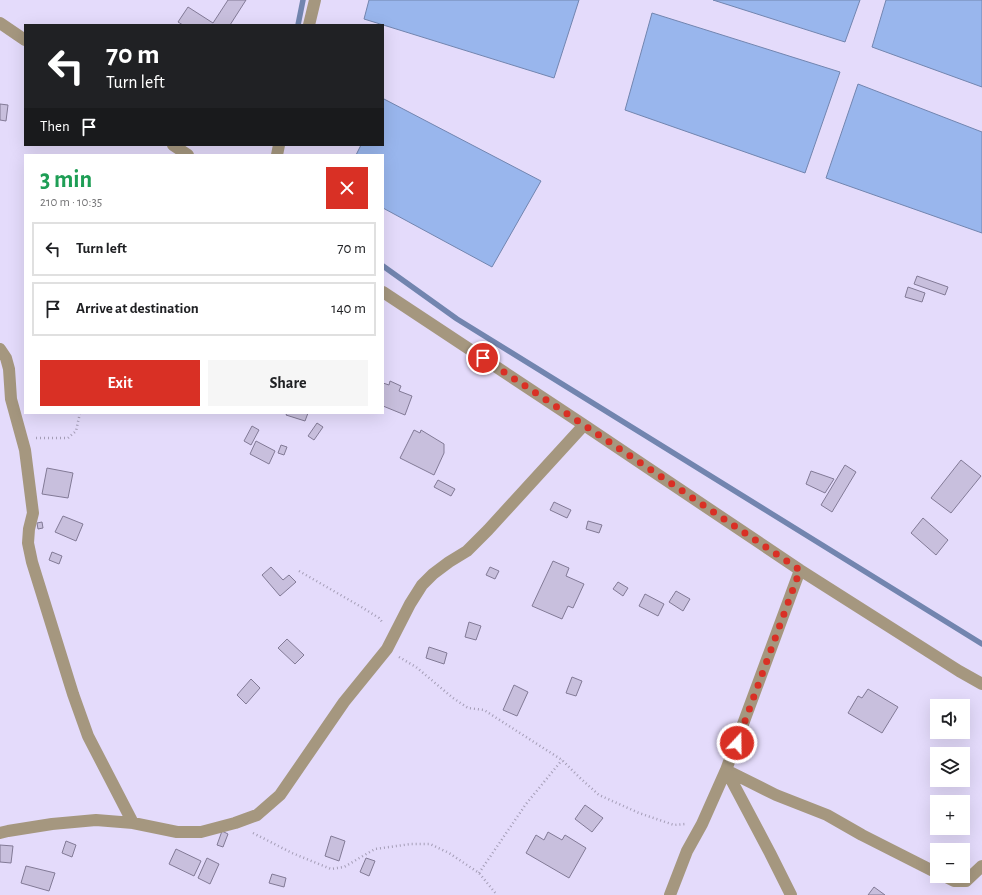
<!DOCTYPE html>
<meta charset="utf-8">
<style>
body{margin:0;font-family:"Alegreya Sans",sans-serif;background:#f6f6f6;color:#202124;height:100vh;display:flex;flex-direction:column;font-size:15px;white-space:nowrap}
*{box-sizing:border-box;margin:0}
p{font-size:13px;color:#757577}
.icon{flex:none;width:22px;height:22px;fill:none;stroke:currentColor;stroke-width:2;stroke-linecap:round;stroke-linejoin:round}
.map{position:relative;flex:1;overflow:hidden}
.side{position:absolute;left:24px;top:154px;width:360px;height:260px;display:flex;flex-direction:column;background:#fff;border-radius:0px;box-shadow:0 4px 16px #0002}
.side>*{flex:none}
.banner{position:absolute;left:24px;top:24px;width:360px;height:122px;border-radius:0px;box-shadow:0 4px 16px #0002;background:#202124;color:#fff;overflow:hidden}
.controls{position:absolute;left:930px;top:699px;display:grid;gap:8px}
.controls a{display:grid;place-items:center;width:40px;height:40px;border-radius:0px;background:#fff;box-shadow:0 4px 16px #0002;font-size:20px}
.pin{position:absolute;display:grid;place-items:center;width:34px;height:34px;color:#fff;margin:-17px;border:2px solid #fff;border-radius:50%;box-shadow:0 1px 4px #0007}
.me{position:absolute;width:44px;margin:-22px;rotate:21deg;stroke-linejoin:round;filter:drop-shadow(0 0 3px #0008)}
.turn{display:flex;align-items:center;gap:14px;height:84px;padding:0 16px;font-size:18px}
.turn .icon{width:52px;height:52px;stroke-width:2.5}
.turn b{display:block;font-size:28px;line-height:34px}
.then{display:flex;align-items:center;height:38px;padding:0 16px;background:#0003;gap:8px;font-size:15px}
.round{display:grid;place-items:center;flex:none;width:42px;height:42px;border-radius:0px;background:#f6f6f6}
.head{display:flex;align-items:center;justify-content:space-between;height:68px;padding:0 16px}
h1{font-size:24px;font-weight:700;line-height:30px;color:#1e9e55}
.cta{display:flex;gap:8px;margin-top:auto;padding:8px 16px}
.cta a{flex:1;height:46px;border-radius:0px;background:#d93025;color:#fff;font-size:16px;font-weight:700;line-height:46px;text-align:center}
.cta a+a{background:#f6f6f6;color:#202124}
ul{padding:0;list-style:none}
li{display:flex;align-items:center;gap:12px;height:54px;margin:0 8px 6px;padding:0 8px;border:2px solid #e0e0e0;border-radius:0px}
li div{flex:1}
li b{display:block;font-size:15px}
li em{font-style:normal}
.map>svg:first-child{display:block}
.water{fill:#99b6ed;stroke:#7285af}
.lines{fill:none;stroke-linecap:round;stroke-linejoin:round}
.stream{stroke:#7285af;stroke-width:5.5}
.building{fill:#c8bfdd;stroke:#827a96}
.path{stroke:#a49db6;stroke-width:2.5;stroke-dasharray:1 3;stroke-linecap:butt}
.street{stroke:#a5977f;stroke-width:12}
.route{stroke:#d93025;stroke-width:7;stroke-dasharray:0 12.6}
</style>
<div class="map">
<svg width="982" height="895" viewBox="0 0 982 895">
<rect width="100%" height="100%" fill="#e4dbfb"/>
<path class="water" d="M369 0H579L554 78 364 19Z
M713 0H860L845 42Z
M886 0H982V87L872 47Z
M652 13 840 72 805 173 625 110Z
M858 84 982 132V233L826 178Z
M384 99 541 181 492 267 383 208V155H356L361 145H383V101Z"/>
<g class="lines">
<path class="stream" d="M298 25 303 0
M383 266 457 319 982 644"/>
</g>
<path class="building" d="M228 0H246L230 25H183L178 22 188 7 213 23Z
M0 104 8 105 6 121 0 120Z
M917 276 948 287 945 295 914 284Z
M908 287 925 293 922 302 905 297Z
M390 381 401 386 399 391 412 396 405 415 383 406V383L389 385Z
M287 413H308L305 421 286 415Z
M317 423 323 427 314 440 308 436Z
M252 426 259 430 251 445 244 441Z
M414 430 420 433 421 430 444 444V453L434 475 400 458Z
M256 441 275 451 269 464 250 454Z
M281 445 287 447 284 455 278 453Z
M961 460 981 476 951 513 931 498Z
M845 465 856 472 832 512 821 505Z
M47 468 73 473 68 498 42 494Z
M811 471 834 479 825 493 806 484Z
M438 480 455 489 451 496 434 487Z
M554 502 571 510 567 518 550 510Z
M63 516 83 524 76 541 55 532Z
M923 518 948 540 936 555 911 533Z
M588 521 602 525 599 533 586 529Z
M42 522 43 528 38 529 37 523Z
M52 552 62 556 59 564 49 560Z
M553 561 569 568 566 576 584 584 573 608 568 606 562 619 532 606Z
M271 567 283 580 289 575 296 582 280 596 262 575Z
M490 567 499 571 495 579 486 575Z
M618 582 628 588 623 596 613 589Z
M676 591 690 599 683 611 669 602Z
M645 594 664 604 658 616 639 606Z
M469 622 481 626 476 640 465 637Z
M287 639 304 655 295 664 278 648Z
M429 647 447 653 444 664 426 658Z
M572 677 582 681 576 696 566 693Z
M251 679 260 688 246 704 237 695Z
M514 685 528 692 517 716 503 710Z
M868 689 898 707 882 733 848 713 858 696 862 698Z
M585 805 603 818 592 832 575 819Z
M222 831 228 834 223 847 217 845Z
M548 832 562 840 565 835 586 848 569 878 526 853 536 835 544 840Z
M331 836 345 841 339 861 325 856Z
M66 841 76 845 72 857 62 853Z
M0 845 13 846 11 863 0 862Z
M176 849 201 861 194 876 169 864Z
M207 858 219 864 210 884 198 878Z
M366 858 375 861 369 876 360 872Z
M26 866 55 873 49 891 21 883Z
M272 874 286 878 284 887 269 883Z
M874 887 885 895H868Z"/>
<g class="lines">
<path class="path" d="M36 438H68L76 431 80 413
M299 571 363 608 379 618 383 623
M399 657 416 667 453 698 468 708 484 710 562 760 579 777 599 795 639 813 674 825 685 824
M253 833 292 853 331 869 344 867 375 849 411 844H430L449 853 479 873 497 895
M479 873 526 804 562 760"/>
<path class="street" d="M0 23 25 40
M309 25 315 0
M173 145 188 155
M277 155 279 145
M383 292 584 425 800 570 959 671 982 684
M0 349 6 358 9 369 11 399 25 450 33 513 29 529 28 543 32 562 73 694 88 736 133 823
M0 833 8 831 52 824 96 820 133 823 177 832H201L235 823 257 815 280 795 344 702 387 649 410 604 422 585 433 574 449 562 467 551 488 530 584 425
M944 876 954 881H966L982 866
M670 895 687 851 702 824 726 770 776 795 827 815 862 835 937 873
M791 895 770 853 726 770 800 570"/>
</g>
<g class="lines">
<path class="route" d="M483 358 596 433 800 570 737 743"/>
</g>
</svg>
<div class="controls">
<a><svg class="icon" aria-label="sound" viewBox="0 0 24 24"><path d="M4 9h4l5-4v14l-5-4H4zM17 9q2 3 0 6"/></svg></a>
<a><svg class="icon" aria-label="layers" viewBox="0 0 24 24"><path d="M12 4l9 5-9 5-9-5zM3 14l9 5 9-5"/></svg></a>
<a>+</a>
<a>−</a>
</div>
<div class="pin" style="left:483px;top:358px;background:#d93025"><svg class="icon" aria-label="arrive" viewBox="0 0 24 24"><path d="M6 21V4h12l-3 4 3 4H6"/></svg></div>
<svg class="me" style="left:737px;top:743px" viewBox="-20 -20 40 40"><circle r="17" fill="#d93025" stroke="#fff" stroke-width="3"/><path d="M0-11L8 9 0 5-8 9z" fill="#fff"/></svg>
<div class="banner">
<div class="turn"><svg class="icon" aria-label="left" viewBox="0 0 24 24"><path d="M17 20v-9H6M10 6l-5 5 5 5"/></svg><div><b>70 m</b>Turn left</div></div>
<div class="then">Then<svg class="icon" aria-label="arrive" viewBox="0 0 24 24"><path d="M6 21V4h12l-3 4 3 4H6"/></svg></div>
</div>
<section class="side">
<div class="head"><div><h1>3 min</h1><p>210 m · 10:35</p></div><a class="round" style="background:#d93025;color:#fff"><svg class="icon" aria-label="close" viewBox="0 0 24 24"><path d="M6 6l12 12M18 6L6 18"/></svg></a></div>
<ul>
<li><svg class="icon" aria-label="left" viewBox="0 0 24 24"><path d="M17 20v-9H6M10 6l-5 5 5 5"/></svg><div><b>Turn left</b></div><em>70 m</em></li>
<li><svg class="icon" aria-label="arrive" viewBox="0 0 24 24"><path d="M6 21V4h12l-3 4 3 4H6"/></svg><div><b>Arrive at destination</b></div><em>140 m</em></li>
</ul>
<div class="cta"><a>Exit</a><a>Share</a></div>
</section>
</div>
